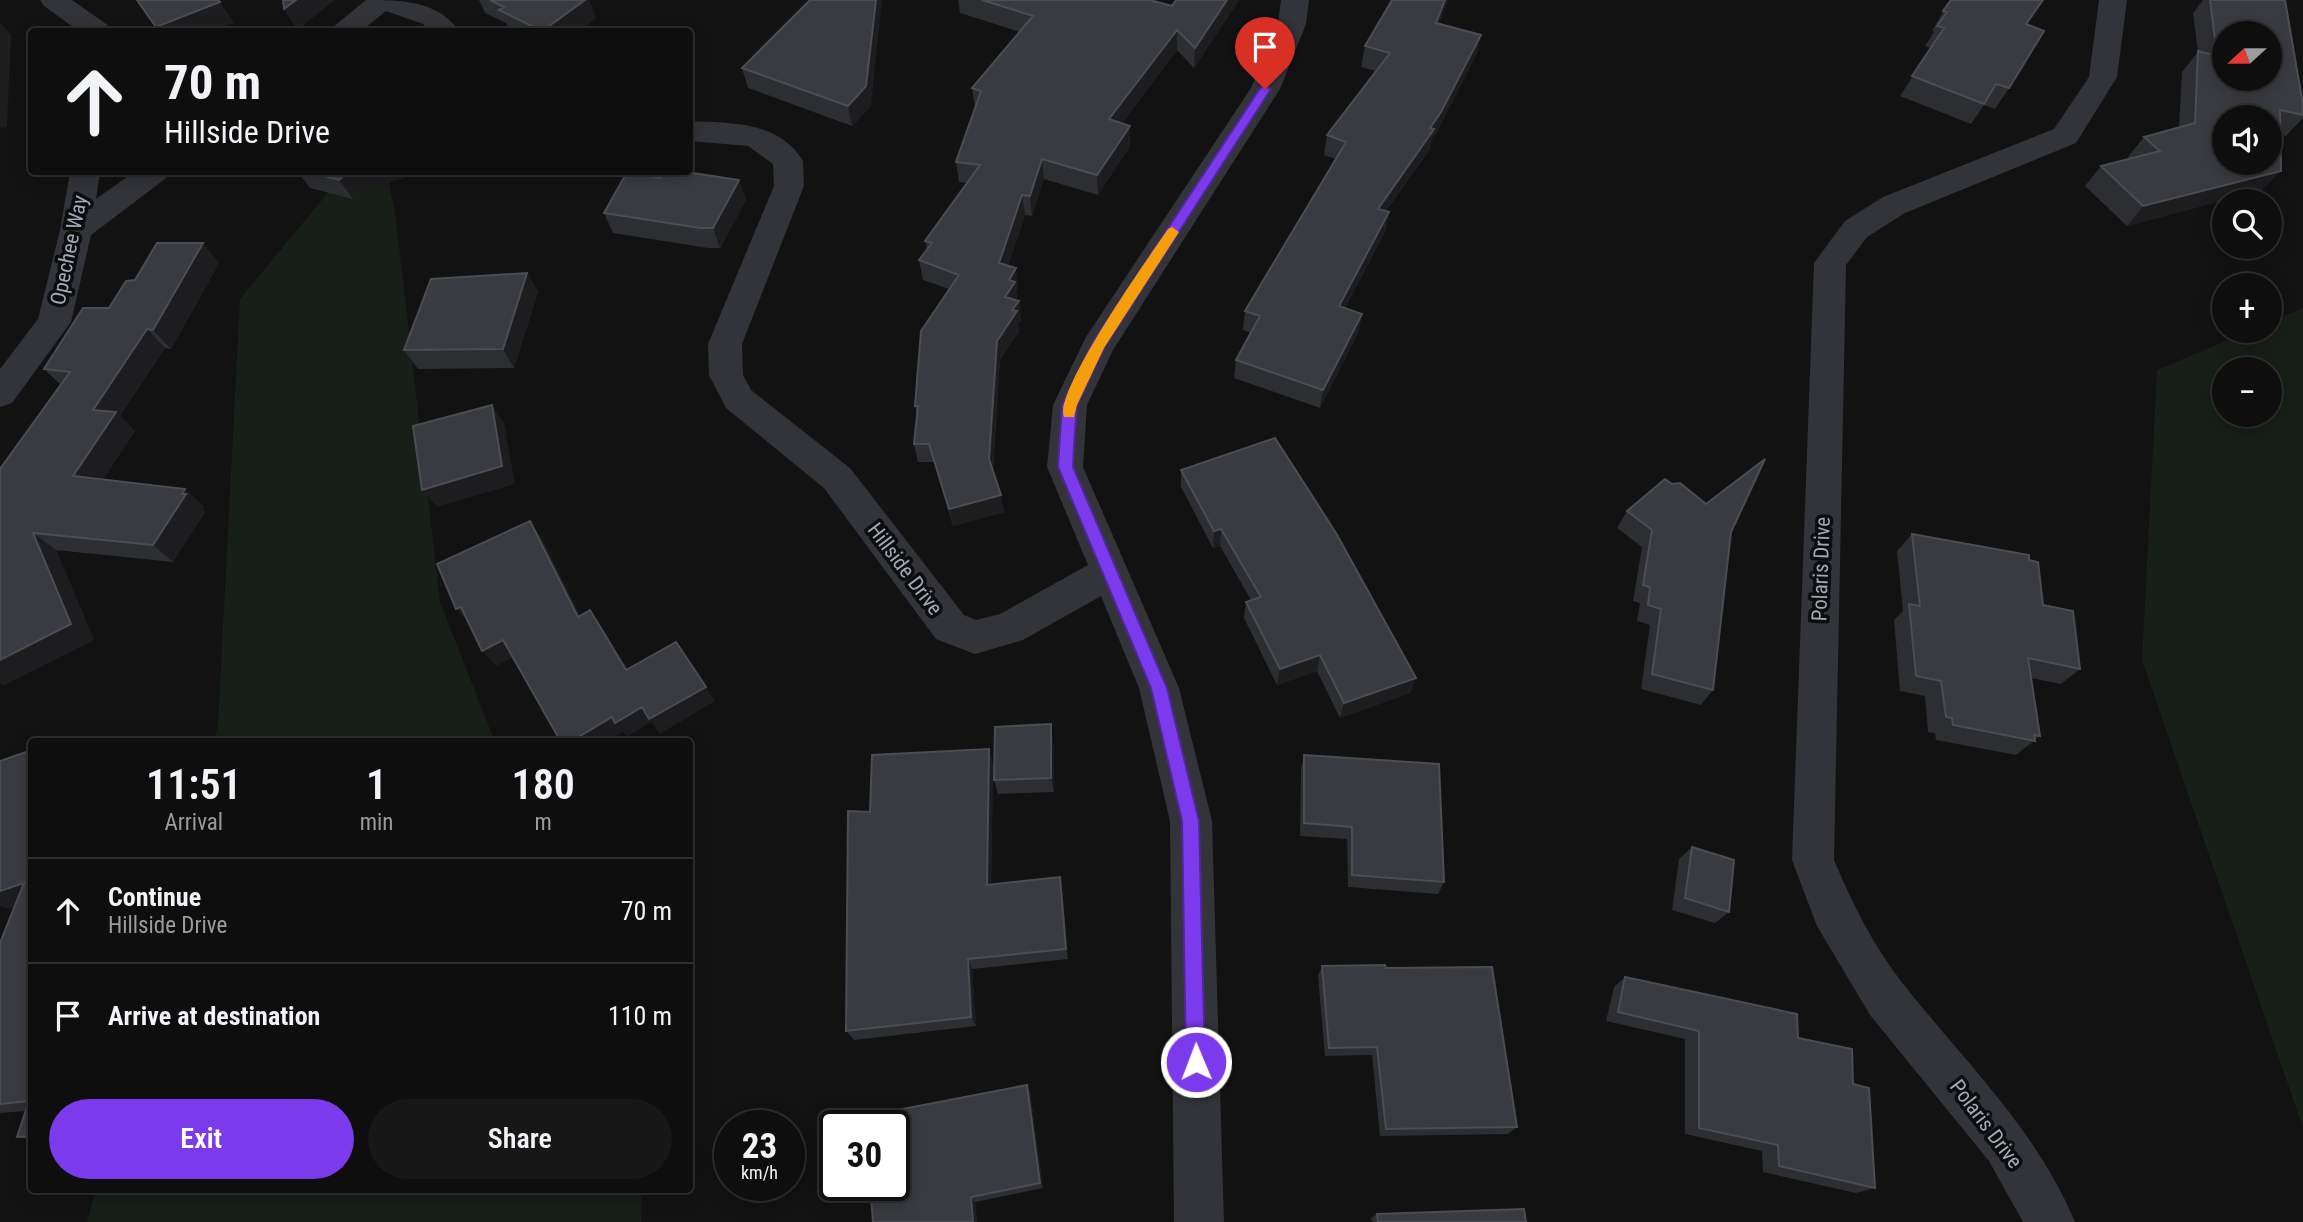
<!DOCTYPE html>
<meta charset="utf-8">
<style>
body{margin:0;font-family:"Roboto Condensed",sans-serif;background:#171717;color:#f1f3f6;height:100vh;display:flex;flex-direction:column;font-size:26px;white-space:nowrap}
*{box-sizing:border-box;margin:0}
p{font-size:23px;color:#9b9c9e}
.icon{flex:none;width:38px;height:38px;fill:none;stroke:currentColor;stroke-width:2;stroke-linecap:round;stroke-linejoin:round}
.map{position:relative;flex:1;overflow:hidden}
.details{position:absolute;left:28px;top:738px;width:665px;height:455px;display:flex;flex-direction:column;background:#0e0e0e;border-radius:7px;box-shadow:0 4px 18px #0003,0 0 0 2px #2e2e2e}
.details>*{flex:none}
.hud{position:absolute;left:28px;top:28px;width:665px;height:147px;border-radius:7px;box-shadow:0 4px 18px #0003,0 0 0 2px #2e2e2e;background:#0e0e0e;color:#f1f3f6;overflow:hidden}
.needle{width:46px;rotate:249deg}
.tools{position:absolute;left:2212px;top:21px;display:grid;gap:14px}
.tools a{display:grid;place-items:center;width:70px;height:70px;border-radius:50%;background:#0e0e0e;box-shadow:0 4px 18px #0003,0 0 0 2px #2e2e2e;font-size:35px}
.speed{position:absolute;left:714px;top:1110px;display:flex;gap:14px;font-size:35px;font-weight:700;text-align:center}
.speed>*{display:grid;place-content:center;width:91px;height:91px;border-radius:50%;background:#0e0e0e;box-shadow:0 4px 18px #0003,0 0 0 2px #2e2e2e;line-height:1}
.speed small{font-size:18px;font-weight:400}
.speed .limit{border:4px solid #111;border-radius:10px;background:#fff;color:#111}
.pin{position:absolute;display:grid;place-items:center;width:60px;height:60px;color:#fff;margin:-72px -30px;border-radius:50% 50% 50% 0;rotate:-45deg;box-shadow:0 0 7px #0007}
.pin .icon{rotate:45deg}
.me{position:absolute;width:77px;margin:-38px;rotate:359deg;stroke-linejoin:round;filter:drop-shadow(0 0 5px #0008)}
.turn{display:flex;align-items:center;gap:24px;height:147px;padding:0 21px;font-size:32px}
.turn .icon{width:91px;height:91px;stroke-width:2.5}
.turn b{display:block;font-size:49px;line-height:60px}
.eta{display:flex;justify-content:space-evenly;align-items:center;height:119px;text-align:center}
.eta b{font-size:42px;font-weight:600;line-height:49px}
.primary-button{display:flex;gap:14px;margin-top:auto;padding:14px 21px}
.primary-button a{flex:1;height:80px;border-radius:42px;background:#7c3aed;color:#fff;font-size:28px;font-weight:600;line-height:80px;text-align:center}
.primary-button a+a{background:#171717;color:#f1f3f6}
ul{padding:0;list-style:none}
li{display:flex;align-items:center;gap:21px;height:105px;padding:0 21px;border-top:2px solid #2e2e2e}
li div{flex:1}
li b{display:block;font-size:26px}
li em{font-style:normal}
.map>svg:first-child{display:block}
.green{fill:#171f18;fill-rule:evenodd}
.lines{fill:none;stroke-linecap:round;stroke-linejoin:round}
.street{fill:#323439;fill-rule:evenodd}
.wall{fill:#2d2e32}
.shaded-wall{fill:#1d1d20}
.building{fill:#393b40;stroke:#4a4d53;stroke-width:2;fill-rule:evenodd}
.route{fill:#7c3aed;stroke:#51269a;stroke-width:2}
.slow{fill:#f59e0b}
.labels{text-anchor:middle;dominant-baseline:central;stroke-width:7;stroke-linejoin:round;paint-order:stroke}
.street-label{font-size:21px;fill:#a1a9b6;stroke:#0d0d0e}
</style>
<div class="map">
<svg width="2303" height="1222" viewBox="0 0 2303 1222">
<rect width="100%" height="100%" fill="#121213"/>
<path class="green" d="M345 172H387L396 220 440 602 495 742H214L218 724 240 299Z
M2303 308V1128L2142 660 2157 370 2249 331H2270V322ZM2224 369H2270V415H2224Z
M96 1190H642L641 1222H87Z"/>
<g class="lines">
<path class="street" d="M40 0H72L109 26 113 32H80L44 6Z
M366 0C401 0 438 0 460 32H430L423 24 386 11 360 32H327Z
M1281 0H1309L1306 24 1280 89 1113 350 1087 405 1083 467 1179 688 1212 821 1224 1222H1174L1170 821 1139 688 1101 596 1023 640 975 654 936 639 824 488 726 408 709 375 708 344 774 186 773 164 748 146 690 141V121C731 123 779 121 803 161L804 186 742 344 743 375 751 390 850 468 964 615 976 620 1000 614 1088 565 1047 467 1053 405 1086 337 1251 88 1278 24Z
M2099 0H2127L2117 77 2076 143 1905 213 1867 237 1846 265 1834 860C1852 903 1875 949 1904 985 1966 1063 2036 1129 2075 1222H2023L1989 1161 1870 1015 1817 926 1792 860 1814 263 1845 221 1883 197 2054 129 2089 77Z
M70 172H100L96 199 134 172H169L165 179 91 235 71 322 12 403 0 407V369L38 319 60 230Z"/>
</g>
<path class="wall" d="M479 0H589L596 18 578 32H512L509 30 506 23 485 13Z
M958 0H1150L1172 6 1176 0H1239L1194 68 1177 50 1122 123 1130 126V146L1098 195 1044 179 1032 216 1025 215 1008 265 1018 287 1016 291 1017 300 1019 301 1021 320 1018 324 1019 331 1000 360 993 470 1004 512 953 526 934 462H918L914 444 917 414 915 406 949 289 923 280 919 260 927 250 925 241 967 183 959 182 956 162 975 108 972 88 1020 32 960 13Z
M1392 0H1448L1439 23 1481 35 1476 55 1437 132 1432 138 1430 149 1386 211 1389 212 1385 232 1345 308 1362 314 1358 333 1320 408 1234 378 1236 360 1251 333 1243 330 1245 311 1336 159 1324 155 1327 135 1376 71 1361 67 1365 46Z
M1950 0H2043L2027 25 2009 88 1995 109 1984 105 1971 124 1900 96 1931 48 1925 46 1934 32 1932 31Z
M2203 0H2285L2303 105V118L2286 136 2281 135 2262 190 2127 226 2085 186 2101 166 2130 159 2128 157 2144 137 2179 128 2182 72 2198 52 2193 13Z
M742 68 871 106 852 126 748 88Z
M298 172H426L363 189 353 199 310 188Z
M660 178 739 180 746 200 720 248H708L613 233 604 213Z
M219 263 171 349 165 348 120 416 135 431 103 479 204 506 202 509 205 512 173 562 56 550 94 640 4 685 1 683 61 385 44 369 109 308Z
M527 273 538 292 514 368 418 369 404 350Z
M1181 470 1416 678 1410 693 1340 718 1317 671 1277 685 1244 618 1246 602 1251 600 1220 546 1213 548 1181 487Z
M1627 511 1731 532 1713 690 1701 705 1641 689 1650 625 1637 621 1640 603 1633 601 1642 547 1617 528Z
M1912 534 2029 560 2043 605 2080 669 2061 684 2031 678 2040 736 2016 755 1936 740 1935 733 1928 732 1925 696 1900 691 1894 620 1903 611 1897 551Z
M1053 739 1054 792 998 794 994 780Z
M32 750V1140L17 1137 26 1111 0 1113V943L15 906 8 909Z
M1304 755 1444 882 1438 894 1348 887 1347 839 1300 836 1301 769Z
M993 763 991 884 1060 877 1062 888 1068 959 972 969 976 1026 854 1040 846 1031 870 812Z
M1692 847 1729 912 1715 923 1672 910 1679 859Z
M1322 966 1386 968 1517 1127 1508 1134 1380 1136 1372 1055 1325 1056 1318 976Z
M1625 977 1798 1038 1853 1084 1875 1188 1856 1193 1763 1172 1762 1151 1685 1134V1039L1606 1021 1614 987Z
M1027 1085 1030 1092 1043 1188 975 1202 977 1222H873Z
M1377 1214 1526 1222H1372L1371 1218Z"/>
<path class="shaded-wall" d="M296 0H335L297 30 284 9Z
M579 0H589L596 18 578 32H543L542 31Z
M876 0H882L871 106 852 126 848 106Z
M1227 0H1239L1194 68 1195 48Z
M1445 0H1448L1432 43 1436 23Z
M220 2 234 23 211 32H159L156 27Z
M0 22 11 35 7 127 0 128V129Z
M1177 30V50L1110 140 1109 119Z
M1481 35 1476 55 1437 132 1432 138 1430 149 1374 228 1378 209 1430 128Z
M1130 126V146L1098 195 1097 175Z
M1042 159 1044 179 1032 216 1030 196Z
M2281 171 2262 190 2127 226 2143 206Z
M347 172H426L363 189 353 199 339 180Z
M739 180 746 200 720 248 713 228Z
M1022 195 1025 215 1002 282 999 263Z
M1389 212 1385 232 1336 325 1339 306Z
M203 243 219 263 171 349 153 330Z
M1016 268 1018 287 1016 291 1017 301 1005 297 1009 280Z
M527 273 538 292 514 368 503 349Z
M1019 301 1021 320 1018 324 1019 331 1000 360 992 477 989 459 997 341 1012 310Z
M1362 314 1358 333 1320 408 1323 390Z
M147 329 165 348 120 416 135 431 94 494 73 476 93 410Z
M492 405 504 423 515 484 437 507 422 490Z
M185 489 204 506 202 509 205 512 173 562 153 545Z
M1001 495 1004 512 953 526 949 509Z
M530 521 542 538 589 633 578 617Z
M1221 529 1220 546 1213 548 1214 531Z
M33 533 56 550 94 640 4 685 0 684V660Z
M461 607 471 625 456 609Z
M590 610 601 626 638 685 626 670Z
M503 640 517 655 496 666 482 651Z
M1320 655 1317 671 1277 685 1280 669Z
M1416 678 1410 693 1340 718 1344 703Z
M706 687 715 701 660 734 651 722 627 737 623 732 606 742H570L612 717Z
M1051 724 1053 739 1054 792 1051 778Z
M989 749 993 763 991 896 987 885Z
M1060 877 1062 888 1068 959 1066 949Z
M24 883 32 901 8 909 0 906V891Z
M968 959 972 969 976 1026 971 1017Z
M1027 1085 1030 1092 1043 1188 1040 1183Z
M971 1197 975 1202 977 1222H973Z"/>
<path class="building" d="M137 0H218L220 2 156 27Z
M283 0H296L284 9Z
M490 0H585L542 31 499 10 504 7Z
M810 0H876L866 86 848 106 742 68Z
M982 0H1150L1172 6 1176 0H1227L1195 48 1177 30 1109 119 1130 126 1097 175 1042 159 1030 196 1022 195 999 263 1016 268 1009 280 1015 282 1005 297 1019 301 1012 310 1017 311 997 341 989 459 1001 495 949 509 929 444H914L918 406H915L921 331 959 275 919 260 932 243 925 241 980 165 956 162 981 91 972 88 1033 16Z
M1392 0H1445L1436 23 1481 35 1441 112 1430 128 1434 129 1378 209 1389 212 1339 306 1362 314 1323 390 1236 360 1260 316 1245 311 1346 142 1327 135 1390 53 1365 46Z
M1951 0H2043L2026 24 2044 31 2009 88 1996 84 1984 104 1912 76 1944 28 1937 26 1947 12 1943 11Z
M2210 0H2285L2303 105V115L2280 110 2281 171 2143 206 2101 166 2160 151 2144 137 2195 123 2198 51 2217 56ZM2224 33H2270V79H2224ZM2224 117H2270V163H2224Z
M309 172H347L339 180Z
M627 172 660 178 664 172H686L739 180 713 228H700L604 213Z
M157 243H203L153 330 147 329 93 410 116 412 73 476 185 489 182 494H186L153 545 33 533 71 624 0 660V469L70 372 44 369 83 308H109L126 281 135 280Z
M527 273 503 349 404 350 431 279Z
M492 405 502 466 422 490 413 426Z
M1275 438 1336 533 1416 678 1344 703 1320 655 1280 669 1246 602 1261 597 1221 529 1214 531 1181 470Z
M1765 459 1731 532 1713 690 1652 674 1661 609 1648 605 1650 587 1643 585 1652 530 1627 511 1665 479 1672 484 1680 483 1706 504Z
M530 521 578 617 590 610 626 670 676 642 706 687 649 719 642 707 615 723 612 717 570 742H561L503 640 482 651 461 607 456 609 437 564Z
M1912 534 2029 555V560L2038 562 2043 605 2073 611 2080 669 2028 658 2040 736 2034 735 2035 741 1953 725 1952 718 1946 717 1941 681 1916 676 1909 604 1920 606Z
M1051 724V778L994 780 995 727Z
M989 749 987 885 1060 877 1066 949 968 959 971 1017 846 1031 848 811 870 812 872 755Z
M32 750V1136L17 1137 29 1101 0 1104V943L24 883 0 891V761Z
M1304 755 1439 764 1444 882 1352 875V827L1304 823Z
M1692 847 1734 860 1729 912 1685 898Z
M1385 965 1386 968 1492 967 1517 1127 1386 1129 1377 1047 1329 1048 1322 966Z
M1625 977 1797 1014 1798 1038 1852 1049 1853 1084 1869 1088 1875 1188 1779 1166 1778 1145 1699 1128V1031L1618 1012Z
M1027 1085 1040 1183 971 1197 973 1222H873L870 1185H894V1125H866V1116Z
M1524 1209 1526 1222H1378L1377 1214Z"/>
<path class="route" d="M1265 86 1271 89 1104 348 1077 405 1074 446 1073 467 1167 688 1199 821 1205 1062 1203 1069 1196 1071 1189 1069 1186 1062 1182 821 1151 688 1058 467 1062 405 1093 342 1261 87Z"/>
<path class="slow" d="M1172 227 1179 232 1104 348 1077 405 1074 417H1064C1053 392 1149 257 1168 229Z"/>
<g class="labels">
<g class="street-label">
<text transform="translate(69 250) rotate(-78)">Opechee Way</text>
<text transform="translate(905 569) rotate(53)">Hillside Drive</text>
<text transform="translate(1821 569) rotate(-88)">Polaris Drive</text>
<text transform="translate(1986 1124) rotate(53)">Polaris Drive</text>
</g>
</g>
</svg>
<div class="tools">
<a><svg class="needle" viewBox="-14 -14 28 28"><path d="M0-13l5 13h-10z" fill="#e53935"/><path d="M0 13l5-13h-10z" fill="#9b9c9e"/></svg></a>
<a><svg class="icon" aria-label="sound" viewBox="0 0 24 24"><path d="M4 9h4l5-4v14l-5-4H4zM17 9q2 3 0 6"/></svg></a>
<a><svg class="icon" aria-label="search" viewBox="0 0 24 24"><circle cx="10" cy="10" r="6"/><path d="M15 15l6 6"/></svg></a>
<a>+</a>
<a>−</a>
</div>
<div class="speed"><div>23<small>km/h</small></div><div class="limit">30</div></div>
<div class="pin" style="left:1265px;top:89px;background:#d93025"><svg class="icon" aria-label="arrive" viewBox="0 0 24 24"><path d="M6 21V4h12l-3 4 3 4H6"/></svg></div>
<svg class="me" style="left:1196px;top:1062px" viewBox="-20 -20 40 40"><circle r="17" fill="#7c3aed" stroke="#fff" stroke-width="3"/><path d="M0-11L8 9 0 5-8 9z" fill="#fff"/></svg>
<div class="hud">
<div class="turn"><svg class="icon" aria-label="ahead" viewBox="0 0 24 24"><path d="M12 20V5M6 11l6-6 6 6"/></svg><div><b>70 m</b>Hillside Drive</div></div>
</div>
<section class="details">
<div class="eta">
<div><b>11:51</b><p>Arrival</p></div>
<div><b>1</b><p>min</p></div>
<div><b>180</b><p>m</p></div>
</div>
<ul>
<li><svg class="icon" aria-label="ahead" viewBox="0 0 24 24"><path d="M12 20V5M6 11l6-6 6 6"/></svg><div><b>Continue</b><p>Hillside Drive</p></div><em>70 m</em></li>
<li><svg class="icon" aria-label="arrive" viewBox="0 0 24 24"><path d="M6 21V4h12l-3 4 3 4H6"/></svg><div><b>Arrive at destination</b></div><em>110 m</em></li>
</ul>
<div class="primary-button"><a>Exit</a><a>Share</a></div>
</section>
</div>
